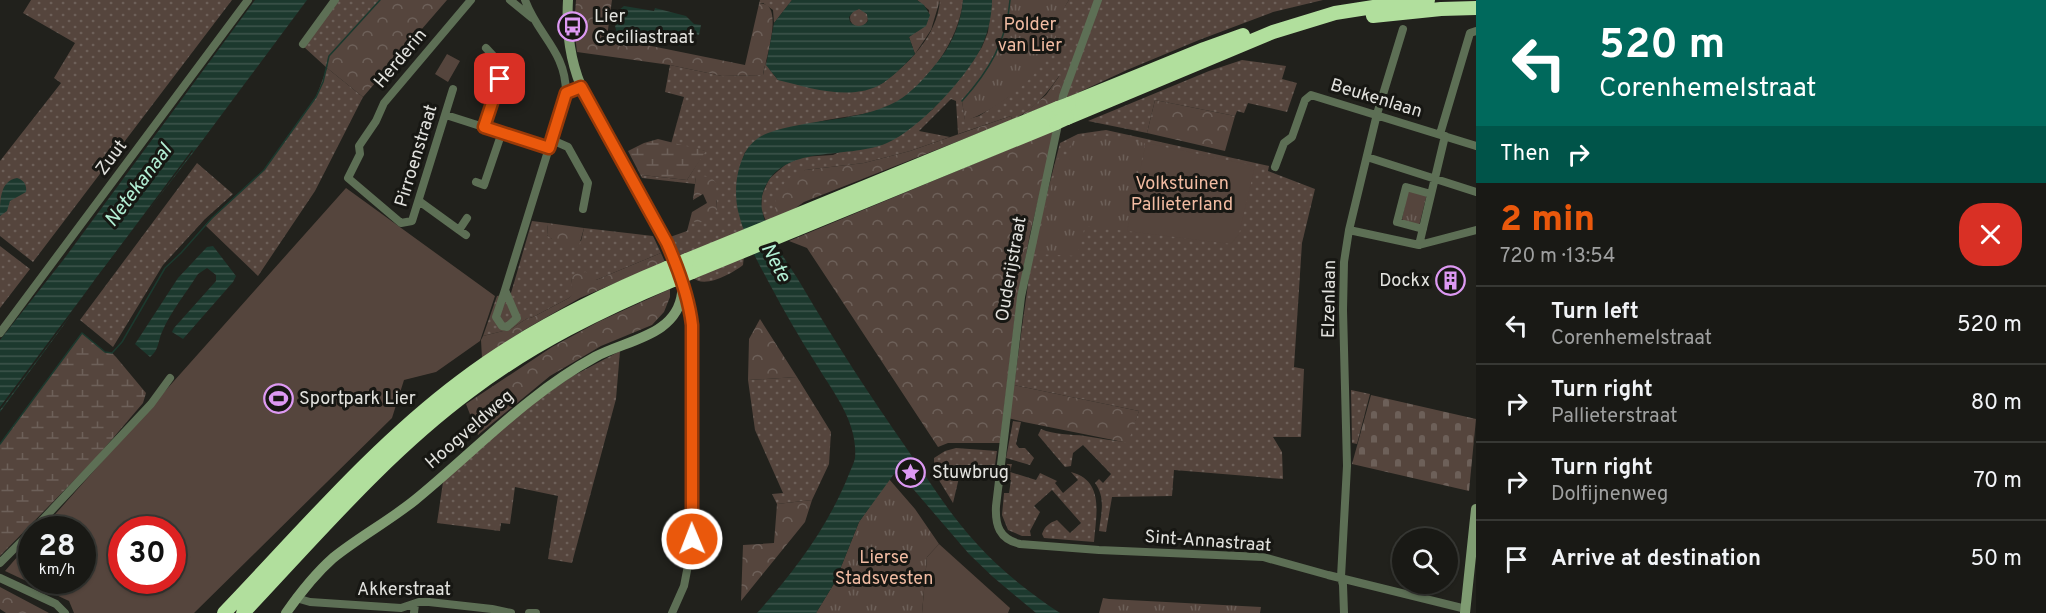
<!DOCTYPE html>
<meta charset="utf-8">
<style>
body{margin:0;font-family:Overpass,sans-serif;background:#22221e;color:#f1f3f6;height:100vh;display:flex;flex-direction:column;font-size:22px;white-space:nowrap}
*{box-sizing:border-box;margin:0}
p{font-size:20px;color:#9fa0a0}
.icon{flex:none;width:33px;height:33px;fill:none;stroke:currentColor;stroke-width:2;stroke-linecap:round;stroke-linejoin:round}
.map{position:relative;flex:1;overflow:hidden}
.panel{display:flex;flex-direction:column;background:#191915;width:570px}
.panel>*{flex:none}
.hud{background:#00695c;color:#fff;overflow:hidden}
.controls{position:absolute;left:1392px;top:528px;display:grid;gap:12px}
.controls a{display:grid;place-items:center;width:66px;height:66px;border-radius:50%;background:#191915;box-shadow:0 2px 4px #0004,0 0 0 2px #373834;font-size:30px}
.speed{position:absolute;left:18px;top:516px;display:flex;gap:12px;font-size:30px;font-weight:700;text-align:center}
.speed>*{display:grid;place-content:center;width:78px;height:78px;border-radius:50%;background:#191915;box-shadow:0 2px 4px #0004,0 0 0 2px #373834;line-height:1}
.speed small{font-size:15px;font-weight:400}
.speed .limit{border:9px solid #d22;background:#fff;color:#111}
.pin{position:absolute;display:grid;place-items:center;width:51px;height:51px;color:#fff;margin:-26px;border-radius:12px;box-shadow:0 3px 9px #0006}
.me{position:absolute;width:66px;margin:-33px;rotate:359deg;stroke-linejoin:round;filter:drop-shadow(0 0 4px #0008)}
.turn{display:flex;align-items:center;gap:21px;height:126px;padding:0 24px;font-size:27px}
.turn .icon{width:78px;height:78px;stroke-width:2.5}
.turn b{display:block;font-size:42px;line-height:51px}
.then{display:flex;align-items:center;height:57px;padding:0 24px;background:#0003;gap:12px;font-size:22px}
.round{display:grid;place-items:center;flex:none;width:63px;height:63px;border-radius:24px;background:#22221e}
.headline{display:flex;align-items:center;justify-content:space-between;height:102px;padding:0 24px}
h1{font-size:36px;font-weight:800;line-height:45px;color:#ea580c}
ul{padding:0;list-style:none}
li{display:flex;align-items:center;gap:18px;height:78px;padding:0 24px;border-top:2px solid #373834}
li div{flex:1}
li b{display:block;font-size:22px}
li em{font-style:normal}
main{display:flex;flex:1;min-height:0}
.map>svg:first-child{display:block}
.grass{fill:url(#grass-dots)}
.forest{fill:url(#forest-crowns)}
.wetland{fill:url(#wetland-marsh)}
.cemetery{fill:url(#cemetery-stones)}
.park{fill:url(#park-tufts)}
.garden{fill:#55453d;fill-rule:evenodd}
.water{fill:url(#water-rules);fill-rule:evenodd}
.pier{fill:#21211c}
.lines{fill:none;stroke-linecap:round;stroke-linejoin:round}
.stream{stroke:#1c392e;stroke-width:1.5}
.street{stroke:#5d6f55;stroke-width:8}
.secondary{stroke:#7f9c72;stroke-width:10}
.highway{stroke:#b1df9d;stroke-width:14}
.highway-bridge{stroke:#b1df9d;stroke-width:14}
.route-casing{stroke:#983908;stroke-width:15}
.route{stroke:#ea580c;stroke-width:10}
.labels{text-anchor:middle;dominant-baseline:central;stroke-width:6;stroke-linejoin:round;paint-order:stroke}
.poi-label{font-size:18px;fill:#e2e2de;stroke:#171713;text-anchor:start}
.park-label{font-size:18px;fill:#f1bba2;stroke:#171713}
.street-label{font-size:18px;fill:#e2e2de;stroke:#171713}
.water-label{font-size:20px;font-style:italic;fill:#b2efd4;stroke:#171713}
</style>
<main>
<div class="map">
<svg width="1476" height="613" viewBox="0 0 1476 613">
<defs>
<pattern id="grass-dots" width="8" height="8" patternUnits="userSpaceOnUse" patternTransform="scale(1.5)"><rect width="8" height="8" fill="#55453d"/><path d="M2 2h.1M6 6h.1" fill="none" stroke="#6d6059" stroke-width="1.8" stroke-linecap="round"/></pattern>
<pattern id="forest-crowns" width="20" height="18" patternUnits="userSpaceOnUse" patternTransform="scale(1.5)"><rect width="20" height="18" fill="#55453d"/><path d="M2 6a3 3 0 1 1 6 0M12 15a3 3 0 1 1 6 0" fill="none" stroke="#6d6059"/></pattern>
<pattern id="wetland-marsh" width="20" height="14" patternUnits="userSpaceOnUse" patternTransform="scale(1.5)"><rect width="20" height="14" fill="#55453d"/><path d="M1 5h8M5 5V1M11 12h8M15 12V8" fill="none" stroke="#6d6059"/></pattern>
<pattern id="cemetery-stones" width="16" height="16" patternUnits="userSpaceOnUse" patternTransform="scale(1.5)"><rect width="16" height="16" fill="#55453d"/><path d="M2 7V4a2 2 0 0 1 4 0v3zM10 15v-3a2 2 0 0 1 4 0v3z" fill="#6d6059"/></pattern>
<pattern id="park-tufts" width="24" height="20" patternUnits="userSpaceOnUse" patternTransform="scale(1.5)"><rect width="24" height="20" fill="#55453d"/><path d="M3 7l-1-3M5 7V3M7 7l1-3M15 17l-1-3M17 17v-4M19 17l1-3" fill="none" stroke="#6d6059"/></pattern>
<pattern id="water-rules" width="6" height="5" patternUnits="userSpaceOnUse" patternTransform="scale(1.5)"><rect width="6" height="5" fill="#1c392e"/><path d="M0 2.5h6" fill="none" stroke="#3d554c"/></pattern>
</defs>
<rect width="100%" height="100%" fill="#21211c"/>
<path class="grass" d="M31 0H232L33 262 0 236V161L61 83 54 78 75 43 23 13Z
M337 0H380L329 56 327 68 363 97 315 191 258 276 205 225 264 170 316 97 327 68 304 47Z
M760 0H792L774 23 773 10 763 3 759 4Z
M940 0H963C960 39 925 89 890 106 867 116 841 116 818 122 793 129 769 142 745 152 735 182 735 199 744 230L680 257 670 237 687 231 692 212V220L717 210V201L696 177 695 184 642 178V175L687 180 705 151 671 144 684 97 665 92 670 65 722 76 763 75 766 61 770 70 778 80 881 84C909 64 937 36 940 0Z
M992 0H1010C1007 42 989 70 962 101L965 120 979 116 1008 97 1052 47 1061 12 1069 0H1323L1273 12 1199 40 1127 70 1060 101 1059 76C1047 94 1033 110 1012 120L1011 116 958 134 956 101 951 99 919 131 950 137 910 151 864 163 805 170 775 218 766 221 761 209 762 195 769 179 786 164 802 157 833 155 932 110 965 72 982 47 988 32Z
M850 18a9 9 0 1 1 18 0a9 9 0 1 1-18 0Z
M1242 60 1286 66 1282 79 1297 83 1287 112 1248 103 1244 113 1237 111 1235 116 1155 100 1147 133 1088 121 1209 71Z
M1106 130 1269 166 1268 171 1315 189 1302 243 1294 367 1304 369 1301 437H1273L1282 452 1283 479 1174 470 1172 496 1112 497 1106 532 1099 531C1101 514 1106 498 1095 483L1099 479 1103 483 1111 474 1083 445 1073 453 1071 466 1065 467 1038 435 1041 429C1054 435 1070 434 1085 436 1099 438 1114 441 1127 442L1139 411 1014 385 1033 248 1060 143 1078 134Z
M197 163 233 194 205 219 163 265 113 347 80 320Z
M532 221 548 223 547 235 552 239 581 241 584 228 653 236 661 253 596 280 571 278 574 294 569 298 533 317 526 319 511 329 483 336 497 296 511 293Z
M0 246 30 269 0 308Z
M744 256 743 265C733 273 703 290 693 277Z
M620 351 616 399 572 563 548 559 558 496 515 487 510 524 501 523 500 531 437 523 443 482 522 411 571 377Z
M797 377 831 432 829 464 812 500 777 504 772 494 783 493 755 430 748 380Z
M1351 390 1370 394 1357 444 1352 443Z
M1013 421 1021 422 1016 444 1019 448H1025L1034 458 1030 465 1006 458Z
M956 448 997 451 995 465H962L953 503 934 472V458L945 451Z
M1007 464H1012L1010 472 1036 480 1040 473 1057 481 1055 483 1063 493 1078 480 1071 472C1105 481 1096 515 1094 542L1044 538 1042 534C1045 526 1049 523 1057 520L1070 533 1081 523 1052 490 1034 506 1040 512 1030 531 1031 536H1022L1008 530 1002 515 1004 493H1009L1011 480 1006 479Z"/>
<path class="forest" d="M380 0H447L363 97 327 68 329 56Z
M576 0H612L607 37 745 65 759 4C786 0 765 62 763 75L722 76 670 65 577 52 574 27Z
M1060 75V101L1022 115 1046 95Z
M1155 100 1235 116 1225 151 1147 133Z
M1011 116 1012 120 804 202 790 212 775 218 774 216 776 198 785 182 793 175 805 170 864 163 910 151Z
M1055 130 1030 234 1016 309 1000 443H948L938 447 807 248 789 241Z
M696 176C703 176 712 176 716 183L717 210 702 222 696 223 692 220V212L707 203 703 194 693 200Z
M548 223 584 228 579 246C568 248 555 243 547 235Z
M661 253 665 262 580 298 524 330 482 358 481 340 483 336 511 329 526 319 533 317 569 298 573 294 571 278 576 273 586 272 596 280Z
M670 289V297L664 312 652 325 601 346 550 376 478 435 466 404 552 347 598 322Z
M760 319 797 377 748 380 749 339Z
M1014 385 1139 411 1128 443 1024 422 1008 418Z
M812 500 805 522 741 601 743 545 774 543 777 504Z
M0 587 49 613H6L0 609Z"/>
<path class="wetland" d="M917 0H940L931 30 915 54 909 37C922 27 927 28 929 10Z
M658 139 706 151 687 180 642 175V178L628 151 644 143Z
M82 333 105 352 112 353 116 357 146 393 143 403 96 458 0 556V444Z"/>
<path class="cemetery" d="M1371 395 1476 419 1469 491 1352 464Z"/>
<path class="park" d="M1010 0H1069C1057 18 1060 31 1052 48 1037 80 998 109 965 121L962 101C988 71 1007 41 1010 0Z
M1101 135 1145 143 1127 231 1085 226 1077 256 1034 254 1059 156 1068 157 1072 140 1081 137Z
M1406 188 1427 194 1419 226 1405 223 1402 219 1405 205 1402 203Z
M889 479 915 509 939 544 927 557 922 613H816L835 582 859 522Z
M1103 598 1109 599 1261 607 1260 613H1099Z"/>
<path class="garden" d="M447 54 460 61 448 82 435 74Z
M1146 143 1255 166 1239 234 1231 244 1127 231Z
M346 188 495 296 480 341 436 372 404 380 392 418 194 613H74L69 601 5 571 31 541 32 580H82V530L42 529ZM122 530H172V580H122Z
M939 544 1010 608 1008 613H922L927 557Z"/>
<path class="water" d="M255 0H307L199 145 96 278 63 326 0 412V340L64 259Z
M792 0H917L924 5 930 15 926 26 909 37 915 54C905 64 895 75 883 83 853 102 810 88 778 80L766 65 774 23ZM859 9 867 14 868 21C863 27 856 28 850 22L849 17 853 12Z
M963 0H992C992 15 988 34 981 48 965 79 919 129 887 143 850 159 793 145 769 180 763 188 760 200 762 210 767 237 788 262 802 286 835 342 870 396 907 449 930 482 950 515 977 544 1000 570 1031 594 1060 613H1036L993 577 969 554 902 476 900 477 894 474 859 522 835 582 816 613H757C794 572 828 527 849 474 851 469 854 463 855 458 858 423 835 395 818 367 800 339 784 311 768 281 756 259 744 236 738 211 734 192 736 170 745 153 749 144 759 136 768 133 807 119 850 122 887 106 906 99 923 80 935 65 951 47 961 24 963 0Z
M624 6 654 11 655 8 686 16 694 24 701 25 699 35 695 34 689 43 679 46 621 35 617 33 615 26 621 20 618 16 619 10Z
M17 178C24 180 27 185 26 192L10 201 7 211 0 216C0 200 0 181 17 178Z
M213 246 236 276 233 282 183 339 172 332 174 328 216 281V275L207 268 198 274C186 293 171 311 162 332 158 341 159 350 150 357L135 344 178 278 207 247Z"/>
<path class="pier" d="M192 150 193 151 0 410V407Z"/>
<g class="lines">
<path class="stream" d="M962 101C989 71 1007 41 1010 0
M0 444 82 333 105 352 112 353 122 342 165 268 181 253 212 218 264 170 316 97 323 82 329 56 380 0"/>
<path class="street" d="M510 0 532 18
M303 44 335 0
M453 89 412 221 401 223 348 178 360 154 359 146 376 121 384 103 471 0
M1061 109 1063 96 1098 0
M446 115 549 148
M1059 120 1021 297 996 506C995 525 999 539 1020 544L1099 550 1263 557 1328 575 1466 609
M484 127 501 72 499 62 486 48
M1440 134 1470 33 1476 31
M552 140 568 147 588 183 583 209
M1367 157 1476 192
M1275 167 1284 143 1292 137 1305 100 1311 95 1476 146
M476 182 484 185 502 132
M419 201 459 230 467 218
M1423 229 1397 222 1406 187 1431 194
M459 230 466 235
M1349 230 1419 245 1476 230
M1419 245 1445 136
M505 290 566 93C566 51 538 36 525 0
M505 290 517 318 507 327 502 326 496 317Z
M0 333 248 0
M33 530 151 404 170 378
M0 563 32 531
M0 578 56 604 65 613
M296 598 310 602 401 608 419 602H429L492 609 511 613
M414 613 415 604
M529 613H536
M672 613 684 586 691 550V325L689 306 682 290
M1344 613 1343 585 1341 577 1347 466 1343 310 1344 262 1349 230 1377 114 1403 29"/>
<path class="secondary" d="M286 613C300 593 315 574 333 558 359 537 389 521 415 500 475 451 527 394 595 357 626 340 677 336 682 293 686 261 604 130 585 95 570 64 566 34 568 0
M1465 613 1476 509"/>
<path class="highway" d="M1373 16 1441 9 1476 8
M1069 104 1204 49 1243 35
M1067 118 1273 32 1335 13 1392 4 1428 0
M687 260 1058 108
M692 272 1056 123
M224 613C300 534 373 447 461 381 524 333 594 298 667 268
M243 613C315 537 385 454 470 391 532 344 601 310 673 280"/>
<path class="highway-bridge" d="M1058 108 1069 104
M1056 123 1067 118
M667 268 687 260
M673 280 692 272"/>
</g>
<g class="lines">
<defs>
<path id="route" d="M500 79 484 127 549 148 566 93 581 87 667 243C678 268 689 299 692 325V539"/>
</defs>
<use href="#route" class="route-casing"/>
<use href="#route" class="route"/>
</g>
<defs>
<symbol id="bus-ring" viewBox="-11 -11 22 22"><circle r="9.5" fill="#171713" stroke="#dd99f3" stroke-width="1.5"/><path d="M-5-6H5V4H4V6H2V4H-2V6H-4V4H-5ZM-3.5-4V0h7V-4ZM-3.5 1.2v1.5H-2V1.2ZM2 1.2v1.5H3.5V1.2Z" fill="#dd99f3"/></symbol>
<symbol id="building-ring" viewBox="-11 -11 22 22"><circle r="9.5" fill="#171713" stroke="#dd99f3" stroke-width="1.5"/><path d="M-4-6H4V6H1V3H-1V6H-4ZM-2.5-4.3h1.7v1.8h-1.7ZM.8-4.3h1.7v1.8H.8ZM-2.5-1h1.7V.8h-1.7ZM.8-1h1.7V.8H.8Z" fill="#dd99f3"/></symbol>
<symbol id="stadium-ring" viewBox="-11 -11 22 22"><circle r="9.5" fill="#171713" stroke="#dd99f3" stroke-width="1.5"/><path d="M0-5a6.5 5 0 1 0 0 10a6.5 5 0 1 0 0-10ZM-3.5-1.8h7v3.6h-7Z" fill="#dd99f3"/></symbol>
<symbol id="sight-ring" viewBox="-11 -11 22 22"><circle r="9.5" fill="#171713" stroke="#dd99f3" stroke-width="1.5"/><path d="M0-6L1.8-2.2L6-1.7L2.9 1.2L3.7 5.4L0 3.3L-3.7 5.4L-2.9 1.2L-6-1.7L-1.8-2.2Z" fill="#dd99f3"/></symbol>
</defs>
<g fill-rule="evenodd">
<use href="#bus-ring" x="556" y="10" width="33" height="33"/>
<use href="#building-ring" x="1434" y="264" width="33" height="33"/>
<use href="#stadium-ring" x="262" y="382" width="33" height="33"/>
<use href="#sight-ring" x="894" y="456" width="33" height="33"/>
</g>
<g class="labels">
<g class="poi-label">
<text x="594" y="17">Lier<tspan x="594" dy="21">Ceciliastraat</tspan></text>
<text x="1430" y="281" text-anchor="end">Dockx</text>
<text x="299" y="399">Sportpark Lier</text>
<text x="932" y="473">Stuwbrug</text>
</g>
<g class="park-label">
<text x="1030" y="25">Polder<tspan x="1030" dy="21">van Lier</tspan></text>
<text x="1182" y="184">Volkstuinen<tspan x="1182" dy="21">Pallieterland</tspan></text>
<text x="884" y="558">Lierse<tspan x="884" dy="21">Stadsvesten</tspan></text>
</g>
<g class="street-label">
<text transform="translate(401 59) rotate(-50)">Herderin</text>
<text transform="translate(1376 99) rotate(17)">Beukenlaan</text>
<text transform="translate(417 156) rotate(-73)">Pirroenstraat</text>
<text transform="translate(112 158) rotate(-53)">Zuut</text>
<text transform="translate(1012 269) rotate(-80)">Ouderijstraat</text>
<text transform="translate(1330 299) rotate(-89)">Elzenlaan</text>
<text transform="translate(470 430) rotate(-41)">Hoogveldweg</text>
<text transform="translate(1208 542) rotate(4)">Sint-Annastraat</text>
<text x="404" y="590">Akkerstraat</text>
</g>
<g class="water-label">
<text transform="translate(139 186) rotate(-53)">Netekanaal</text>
<text transform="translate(775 263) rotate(62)">Nete</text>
</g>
</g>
</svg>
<div class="controls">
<a><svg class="icon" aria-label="search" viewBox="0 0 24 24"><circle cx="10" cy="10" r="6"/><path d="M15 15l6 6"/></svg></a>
</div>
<div class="speed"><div>28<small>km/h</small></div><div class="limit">30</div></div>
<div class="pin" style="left:500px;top:79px;background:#d93025"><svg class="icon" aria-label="arrive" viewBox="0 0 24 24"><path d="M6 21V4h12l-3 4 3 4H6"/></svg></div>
<svg class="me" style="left:692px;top:539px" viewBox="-20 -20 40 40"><circle r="17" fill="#ea580c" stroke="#fff" stroke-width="3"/><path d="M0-11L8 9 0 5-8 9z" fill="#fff"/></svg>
</div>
<section class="panel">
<div class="hud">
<div class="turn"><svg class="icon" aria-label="left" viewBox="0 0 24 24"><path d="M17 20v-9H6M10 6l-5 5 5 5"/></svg><div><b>520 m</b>Corenhemelstraat</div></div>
<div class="then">Then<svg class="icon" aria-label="right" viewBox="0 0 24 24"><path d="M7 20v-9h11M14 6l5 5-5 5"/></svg></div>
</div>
<div class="headline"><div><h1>2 min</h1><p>720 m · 13:54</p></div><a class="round" style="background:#d93025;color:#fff"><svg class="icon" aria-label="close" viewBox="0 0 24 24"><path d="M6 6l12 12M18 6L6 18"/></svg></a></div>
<ul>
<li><svg class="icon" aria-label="left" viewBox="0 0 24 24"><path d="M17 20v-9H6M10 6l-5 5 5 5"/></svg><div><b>Turn left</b><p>Corenhemelstraat</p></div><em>520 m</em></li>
<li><svg class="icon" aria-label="right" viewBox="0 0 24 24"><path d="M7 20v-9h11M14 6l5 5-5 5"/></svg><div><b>Turn right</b><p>Pallieterstraat</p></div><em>80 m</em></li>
<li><svg class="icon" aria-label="right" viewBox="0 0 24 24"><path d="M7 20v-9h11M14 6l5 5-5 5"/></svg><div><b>Turn right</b><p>Dolfijnenweg</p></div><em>70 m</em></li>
<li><svg class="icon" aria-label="arrive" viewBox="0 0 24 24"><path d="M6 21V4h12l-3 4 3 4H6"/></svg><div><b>Arrive at destination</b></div><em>50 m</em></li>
</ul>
</section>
</main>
